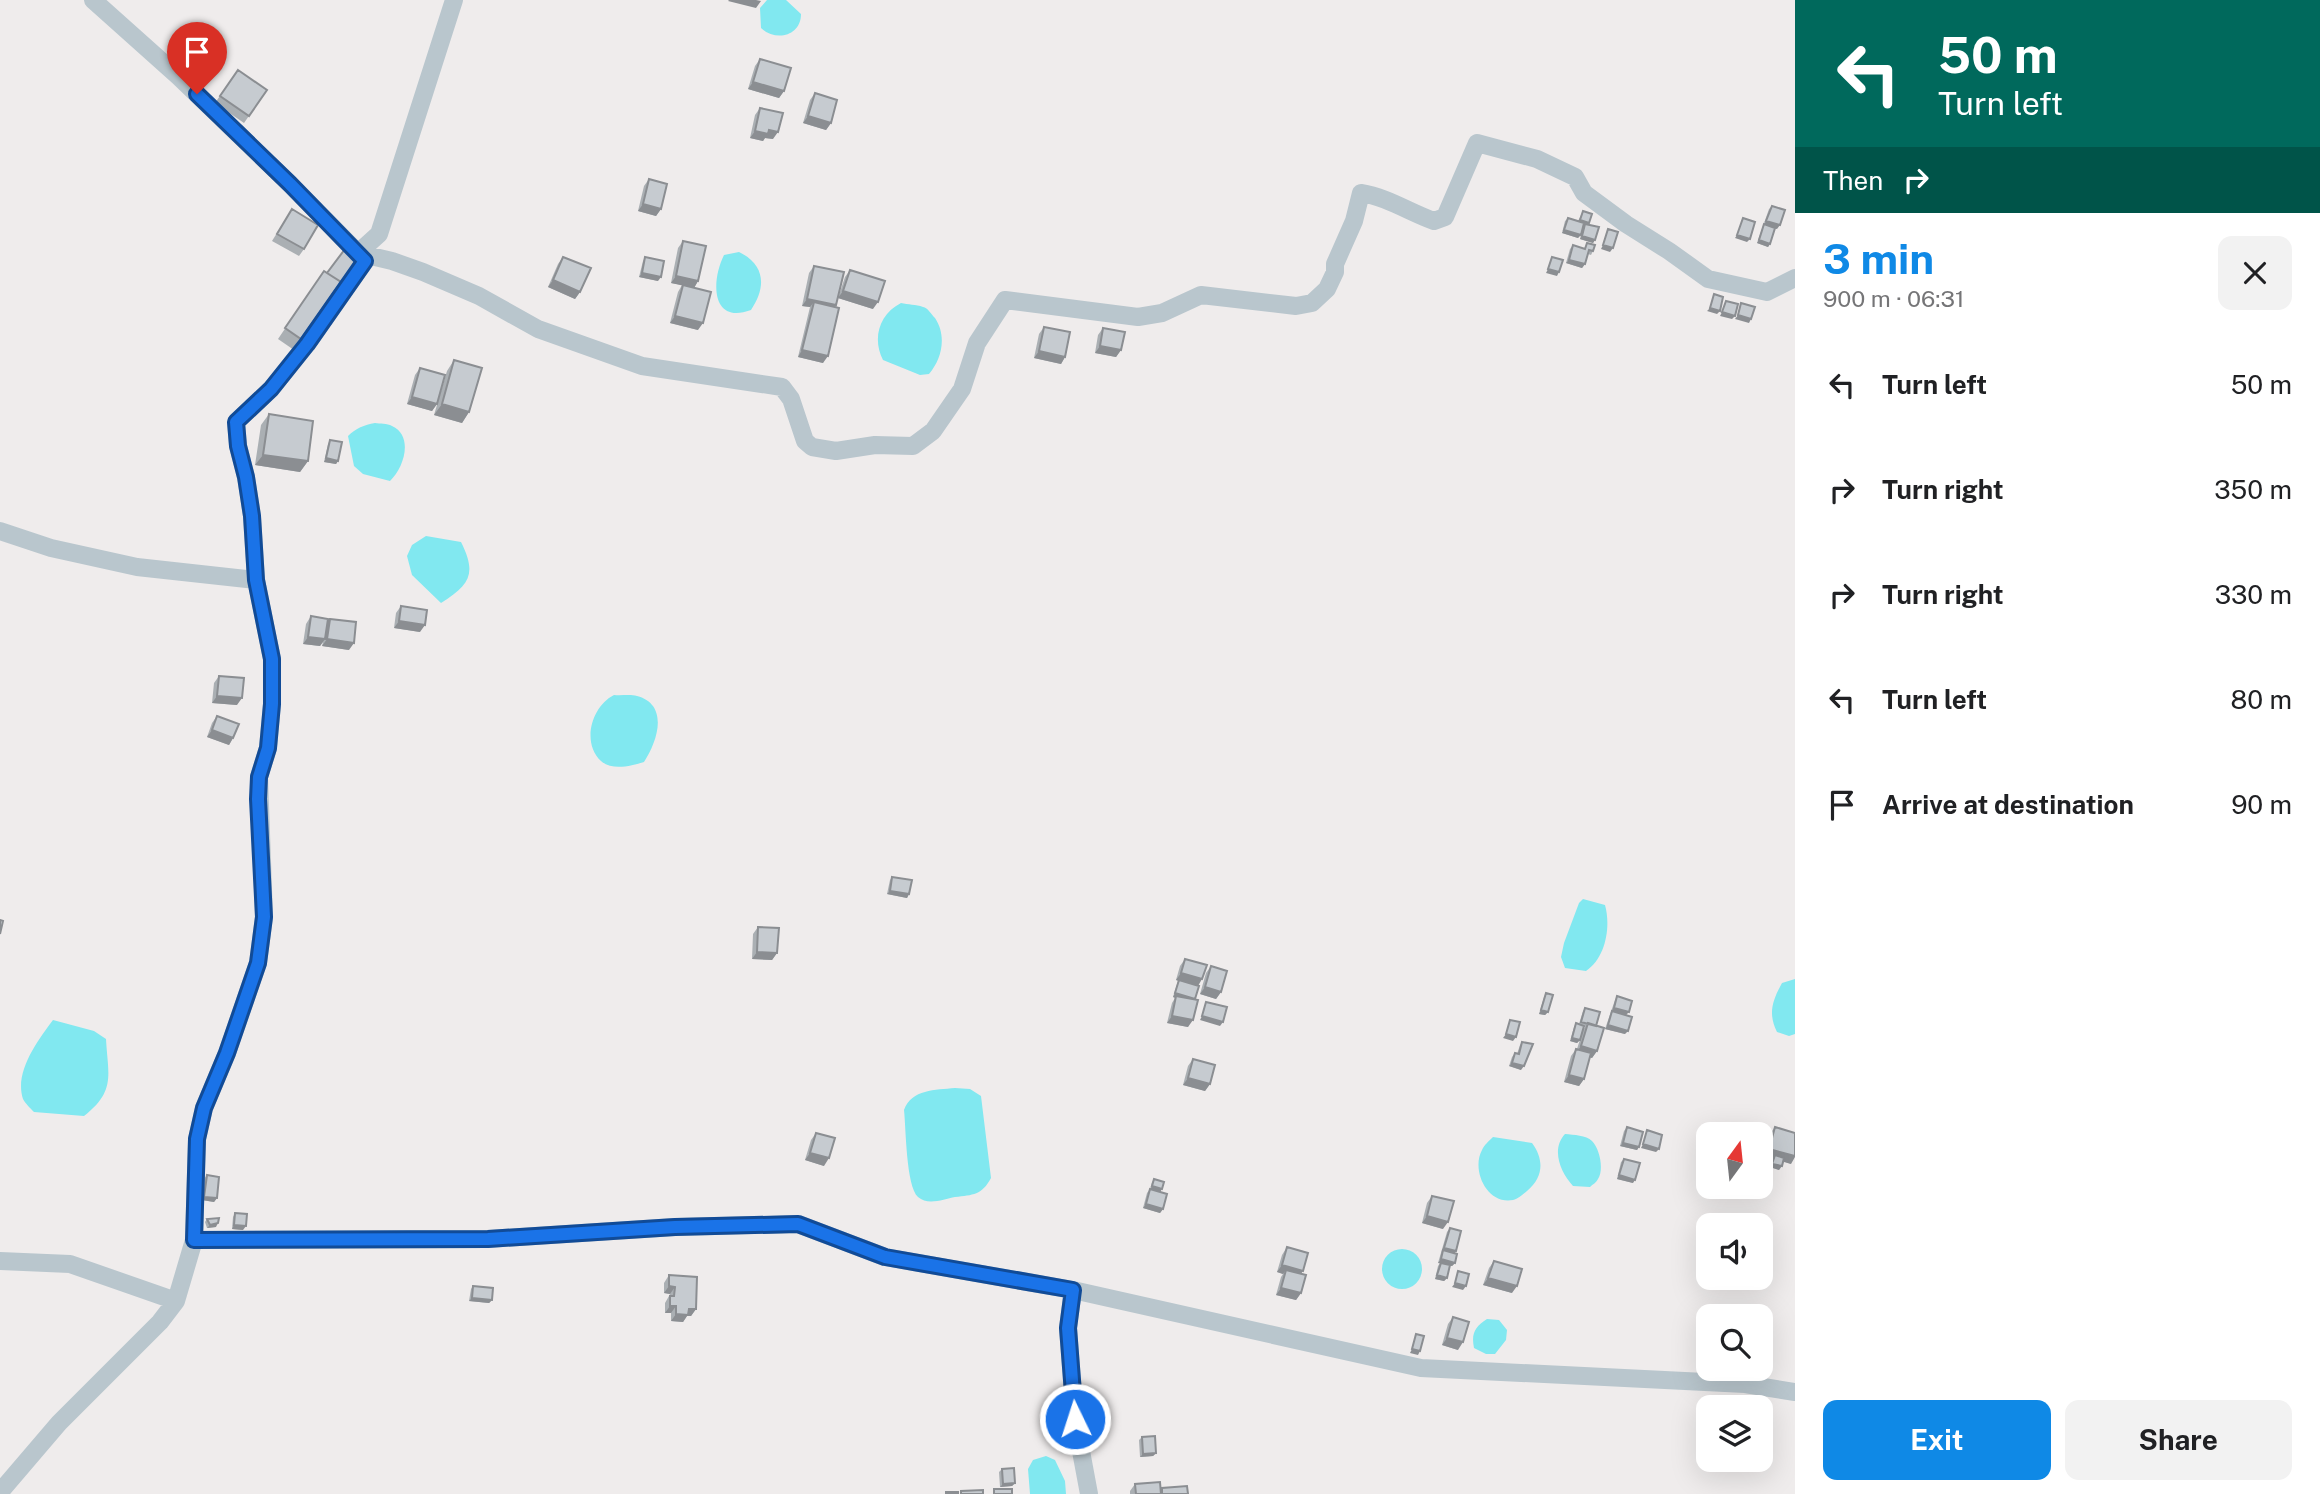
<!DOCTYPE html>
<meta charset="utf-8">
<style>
body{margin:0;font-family:"Public Sans",sans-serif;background:#f2f2f2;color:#202124;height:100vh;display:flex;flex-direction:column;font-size:26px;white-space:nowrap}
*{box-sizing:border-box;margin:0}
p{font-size:23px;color:#757577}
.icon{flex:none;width:38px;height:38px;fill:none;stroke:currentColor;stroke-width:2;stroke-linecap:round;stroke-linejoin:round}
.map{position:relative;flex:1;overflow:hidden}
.side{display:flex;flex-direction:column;background:#fff;width:525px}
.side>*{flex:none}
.banner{background:#00695c;color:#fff;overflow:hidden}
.needle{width:46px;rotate:15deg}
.controls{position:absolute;left:1696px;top:1122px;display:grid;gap:14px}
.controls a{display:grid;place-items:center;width:77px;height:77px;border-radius:14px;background:#fff;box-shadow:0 7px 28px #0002;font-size:35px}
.pin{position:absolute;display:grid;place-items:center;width:60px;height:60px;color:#fff;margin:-72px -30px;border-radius:50% 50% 50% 0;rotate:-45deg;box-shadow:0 0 7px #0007}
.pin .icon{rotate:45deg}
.me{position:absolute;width:77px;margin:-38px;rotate:356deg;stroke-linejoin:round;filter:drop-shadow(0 0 5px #0008)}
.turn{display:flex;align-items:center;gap:24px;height:147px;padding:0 28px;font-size:32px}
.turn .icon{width:91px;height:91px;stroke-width:2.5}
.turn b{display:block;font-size:49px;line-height:60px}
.then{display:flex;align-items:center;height:66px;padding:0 28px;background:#0003;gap:14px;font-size:26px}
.round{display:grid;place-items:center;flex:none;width:74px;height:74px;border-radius:14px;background:#f2f2f2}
.overview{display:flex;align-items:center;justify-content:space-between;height:119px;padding:0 28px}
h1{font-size:42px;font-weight:700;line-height:52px;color:#0f89e6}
.primary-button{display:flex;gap:14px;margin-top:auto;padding:14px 28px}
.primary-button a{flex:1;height:80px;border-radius:14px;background:#0f89e6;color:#fff;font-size:28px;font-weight:700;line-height:80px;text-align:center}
.primary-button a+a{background:#f2f2f2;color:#202124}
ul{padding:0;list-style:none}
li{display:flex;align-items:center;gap:21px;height:105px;padding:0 28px}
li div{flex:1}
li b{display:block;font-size:26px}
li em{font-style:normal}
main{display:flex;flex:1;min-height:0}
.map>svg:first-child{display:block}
.water{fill:#81e8f0}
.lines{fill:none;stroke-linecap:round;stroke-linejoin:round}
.minor{stroke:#b9c6cd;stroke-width:18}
.wall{fill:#aaafb3}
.shaded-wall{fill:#8b8e92}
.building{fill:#c6cbd0;stroke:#8b8e92;stroke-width:2}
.route-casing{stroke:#114b97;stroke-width:18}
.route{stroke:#1a73e8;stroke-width:12}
</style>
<main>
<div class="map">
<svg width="1795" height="1494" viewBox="0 0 1795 1494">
<rect width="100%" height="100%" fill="#efecec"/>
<path class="water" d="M767 0H786L801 14C801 36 776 42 761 28L760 8Z
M739 252C766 265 766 288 751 310 711 325 711 281 724 255Z
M901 303C908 305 916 304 923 307 928 308 931 314 935 318 947 336 942 359 929 374L920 375 883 360C872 339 879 314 901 303Z
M375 423C380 424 387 423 392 426 414 436 404 468 390 481L363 474 354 466 348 436C356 428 364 425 375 423Z
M426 536 461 542C477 574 470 585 441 603L412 575 407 556 412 545Z
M614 695C621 696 630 694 637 696 670 705 657 742 644 762 631 766 612 771 601 761 581 742 592 706 614 695Z
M1583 899 1605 905C1611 926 1606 958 1586 971L1565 968 1561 957 1564 943 1579 903Z
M1795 979V1034L1789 1036 1777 1032C1768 1014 1772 1001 1782 983Z
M53 1020 94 1031 106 1039C108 1075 116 1091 84 1116L34 1112C30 1108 25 1103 23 1099 14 1072 38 1040 53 1020Z
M955 1088 970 1089 981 1096 991 1178C982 1195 973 1195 955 1197 944 1199 928 1206 918 1197 906 1186 906 1128 904 1110 912 1089 935 1090 955 1088Z
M1565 1134C1574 1135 1586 1135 1592 1141 1600 1149 1604 1170 1598 1179 1596 1183 1593 1184 1590 1187L1573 1186C1560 1172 1551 1149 1565 1134Z
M1493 1137 1532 1143C1544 1159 1544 1177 1527 1191 1523 1194 1518 1199 1513 1200 1487 1205 1471 1170 1482 1150 1484 1145 1489 1141 1493 1137Z
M1382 1269a20 20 0 1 1 40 0a20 20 0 1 1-40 0Z
M1487 1319 1499 1320 1507 1330 1506 1340 1495 1354H1486L1474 1348C1471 1333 1475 1327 1487 1319Z
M1046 1456 1055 1460 1065 1481 1066 1494H1030L1028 1469 1033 1460Z"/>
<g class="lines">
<path class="minor" d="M93 0 178 76 290 184 358 253 392 261 423 272 479 296 538 329 642 366 782 387 791 399 805 441 812 447 836 451 875 445 913 446 933 431 962 389 977 343 1005 300 1138 317 1162 313 1201 295 1296 306 1312 303 1327 289 1335 272V264L1354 221 1361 193C1387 197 1409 212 1434 221L1445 217 1477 143 1537 159 1575 177 1584 193 1626 224 1669 251 1708 279 1767 292 1795 278
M0 531 51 548 137 567 256 580
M194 1240 488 1239 675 1227 798 1224 885 1257 1073 1290 1421 1368 1745 1384 1795 1392
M0 1261 70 1264 176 1301
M1073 1290 1068 1328 1075 1419 1089 1494
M0 1492 59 1423 160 1322 176 1301 194 1240 197 1139 204 1108 227 1053 258 963 264 917 259 777 268 748 272 704V659L256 580 252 516 246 477 238 446 236 422 271 389 307 344 365 261 358 253 379 234 454 0"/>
</g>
<path class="wall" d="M760 59 784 91 779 98 748 89 755 66Z
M238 70 267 90 244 123 215 103Z
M815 93 831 123 826 130 803 123 810 100Z
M760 108 773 139 765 138 763 141 750 138 755 115Z
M649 179 661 209 656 216 638 211 644 186Z
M1772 206 1777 229 1775 228 1770 244 1768 247 1757 243 1769 209Z
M292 209 304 249 299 256 272 241Z
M1583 211 1595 240 1593 243 1580 239 1582 229 1578 238 1562 233 1565 221 1568 218 1578 221Z
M683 241 698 281 694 288 698 330 670 323 678 292 682 285 671 283 678 248Z
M1587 243 1593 251 1591 255 1588 254 1585 264 1582 268 1566 263 1570 249 1573 245 1584 249Z
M363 255 337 292 335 291 294 350 278 339 324 271 327 273Z
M563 257 580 292 575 299 548 287 558 264Z
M645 257 658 281 639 277 643 261Z
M814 266 836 305 823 363 798 357 810 307 802 306 809 273Z
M850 270 873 309 838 298 845 277Z
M1044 327 1065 357 1061 364 1034 358 1039 334Z
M1103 328 1121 350 1116 357 1095 353 1098 335Z
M454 360 469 412 462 423 434 415 447 371Z
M420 368 437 404 432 411 407 404 415 375Z
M269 414 308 461 300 472 255 465 261 425Z
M330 440 338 461 336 464 324 462 328 444Z
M401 606 420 632 394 628 396 613Z
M311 616 327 623 330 619 349 650 322 646 323 642 320 646 303 644 306 624Z
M219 676 237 705 212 703 214 683Z
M217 716 233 738 229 745 207 737 212 723Z
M892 877 909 894 907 898 887 894 890 880Z
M758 927 777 953 772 960 752 959 753 934Z
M1185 959 1198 985 1188 1027 1167 1023 1172 1003 1175 998 1173 997 1178 981 1176 980 1180 966Z
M1211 966 1221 992 1216 999 1200 994 1206 973Z
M1546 993 1548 1012 1545 1015 1539 1014 1544 997Z
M1617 996 1626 1015 1625 1034 1605 1029 1615 1000Z
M1585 1008 1596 1026 1597 1051 1592 1058 1590 1057 1584 1079 1579 1086 1564 1082 1571 1056 1576 1049H1577L1583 1030 1585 1027H1583L1580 1040 1577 1043 1570 1041 1574 1027 1576 1023 1579 1024 1583 1011Z
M1522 1042 1521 1070 1509 1066 1512 1057 1515 1053 1517 1054 1520 1045Z
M1193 1059 1210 1084 1205 1091 1183 1085 1188 1066Z
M1627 1127 1639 1147 1637 1150 1620 1146 1624 1131Z
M1775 1127 1791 1164 1783 1161 1779 1170 1770 1167 1773 1158 1764 1156 1770 1134Z
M816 1133 824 1166 805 1160 811 1140Z
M1624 1159 1633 1183 1617 1179 1621 1162Z
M207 1175 217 1198 214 1202 202 1200 204 1179Z
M1154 1179 1162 1189 1160 1192 1163 1209 1160 1213 1143 1208 1147 1193 1150 1189 1152 1182Z
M1432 1196 1443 1229 1422 1223 1427 1203Z
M235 1213 243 1230 232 1229 233 1217Z
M207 1219 216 1227 207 1228 205 1222Z
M1450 1228 1456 1251 1454 1253 1455 1263 1452 1266H1450L1447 1278 1444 1281 1435 1279 1438 1266 1440 1263H1438L1447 1232Z
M1287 1247 1301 1274V1293L1296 1300 1276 1295 1281 1277 1283 1274 1277 1272 1282 1255Z
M1494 1261 1512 1293 1483 1285 1489 1268Z
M669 1275 696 1309 691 1316H687L683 1322 671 1321V1313H665V1303L669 1296 670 1294 664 1293V1283Z
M473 1286 492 1300 489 1303 469 1301 471 1289Z
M1453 1317 1458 1350 1442 1345 1448 1324Z
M1142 1437 1156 1453 1153 1456 1140 1457 1139 1440Z
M1002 1469 1015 1483 1012 1486 1000 1487 999 1472Z
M1135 1484 1161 1489 1162 1488 1188 1494H1130V1491Z"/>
<path class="shaded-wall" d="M729 0H756L761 1 756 8 728 1Z
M753 82 784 91 779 98 748 89Z
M808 116 831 123 826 130 803 123Z
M769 130 778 132 773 139 765 138 763 141 750 138 755 131Z
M643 204 661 209 656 216 638 211Z
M1766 221 1780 225 1777 229 1764 225Z
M1564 230 1581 235 1578 238 1562 233Z
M1737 235 1750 239 1747 242 1735 238Z
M1582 236 1595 240 1593 243 1580 239Z
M1759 240 1770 244 1768 247 1757 243Z
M1603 245 1613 248 1610 252 1601 249Z
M1569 260 1585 264 1582 268 1566 263Z
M1548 269 1559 272 1557 276 1546 273Z
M642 273 661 277 658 281 639 277Z
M676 276 698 281 694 288 671 283Z
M553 280 580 292 575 299 548 287Z
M843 291 878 302 873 309 838 298Z
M807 299 836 305 831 312 814 302 810 307 802 306Z
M1710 308 1720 311 1717 314 1707 311Z
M1722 312 1735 316 1732 319 1720 316Z
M1738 315 1751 319 1749 323 1735 319Z
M675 316 703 323 698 330 670 323Z
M1100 346 1121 350 1116 357 1095 353Z
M802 350 828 356 823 363 798 357Z
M1039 351 1065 357 1061 364 1034 358Z
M412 397 437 404 432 411 407 404Z
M442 404 469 412 462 423 434 415Z
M263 455 308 461 300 472 255 465Z
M326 458 338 461 336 464 324 462Z
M399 621 425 625 420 632 394 628Z
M308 637 325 639 320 646 303 644Z
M327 639 354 643 349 650 322 646Z
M217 696 242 698 237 705 212 703Z
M212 730 233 738 229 745 207 737Z
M890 891 909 894 907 898 887 894Z
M757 952 777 953 772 960 752 959Z
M1181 973 1202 979 1198 986 1176 980Z
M1205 987 1221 992 1216 999 1200 994Z
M1175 993 1195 999 1193 1003 1173 997Z
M1614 1008 1629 1012 1626 1015 1611 1011Z
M1541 1010 1548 1012 1545 1015 1539 1014Z
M1172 1016 1193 1020 1188 1027 1167 1023Z
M1202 1016 1223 1022 1220 1026 1200 1020Z
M1608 1025 1628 1031 1625 1034 1605 1029Z
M1506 1034 1516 1037 1513 1041 1503 1038Z
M1572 1038 1580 1040 1577 1043 1570 1041Z
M1581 1046 1597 1051 1592 1058 1576 1053Z
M1512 1063 1524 1066 1521 1070 1509 1066Z
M1569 1075 1584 1079 1579 1086 1564 1082Z
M1188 1078 1210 1084 1205 1091 1183 1085Z
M1623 1143 1639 1147 1637 1150 1620 1146Z
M1643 1144 1659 1149 1656 1152 1641 1148Z
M1769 1149 1795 1156V1157L1791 1164 1774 1159 1775 1155 1773 1158 1764 1156Z
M810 1153 829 1158 824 1166 805 1160Z
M1772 1164 1782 1166 1779 1170 1770 1167Z
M1619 1175 1635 1180 1633 1183 1617 1179Z
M1152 1186 1162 1189 1160 1192 1150 1190Z
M204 1197 217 1198 214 1202 202 1200Z
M1146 1204 1163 1209 1160 1213 1143 1208Z
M1427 1216 1448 1222 1443 1229 1422 1223Z
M218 1223 216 1227 207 1228 210 1225Z
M234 1225 246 1226 243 1230 232 1229Z
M1444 1248 1456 1251 1454 1255 1442 1251Z
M1441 1259 1455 1263 1452 1266 1438 1263Z
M1282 1265 1303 1271 1298 1278 1286 1270 1283 1274 1277 1272Z
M1437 1275 1447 1278 1444 1281 1435 1279Z
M1488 1278 1517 1286 1512 1293 1483 1285Z
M1455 1283 1466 1286 1463 1290 1452 1287Z
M669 1286 675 1287 670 1294 664 1293Z
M1281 1288 1301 1293 1296 1300 1276 1295Z
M472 1298 492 1300 489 1303 469 1301Z
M670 1306H676L671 1313H665Z
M689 1309H696L691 1316H687L683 1322 671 1321 676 1314Z
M1447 1338 1463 1342 1458 1350 1442 1345Z
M1412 1349 1420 1351 1418 1355 1410 1353Z
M1156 1453 1153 1456 1140 1457 1143 1454Z
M1015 1483 1012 1486 1000 1487 1003 1484Z"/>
<path class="building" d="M760 59 791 68 784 91 753 82Z
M238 70 267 90 249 116 220 96Z
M815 93 837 100 831 123 808 116Z
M760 108 783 113 778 132 769 130 768 134 755 131Z
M649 179 667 184 661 209 643 204Z
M1772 206 1785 210 1780 225 1766 221Z
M292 209 318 225 304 249 277 234Z
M1583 211 1592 214 1589 223 1580 220Z
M1568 218 1584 223 1581 235 1564 230Z
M1743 218 1755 222 1750 239 1737 235Z
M1585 224 1599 227 1595 240 1582 236Z
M1764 224 1775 228 1770 244 1759 240Z
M1608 229 1618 232 1613 248 1603 245Z
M683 241 706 246 698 281 676 276Z
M1587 243 1595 245 1593 251 1589 250 1585 264 1569 260 1573 245 1585 249Z
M348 245 363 255 342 285 340 283 341 282 327 273Z
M563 257 591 268 580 292 553 280Z
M645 257 664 261 661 277 642 273Z
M1552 257 1563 260 1559 272 1548 269Z
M814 266 844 272 836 305 807 299Z
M850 270 885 281 878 302 843 291Z
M324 271 341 282 301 339 285 328Z
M683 285 711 292 703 323 675 316Z
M1714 294 1723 297 1720 311 1710 308Z
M1726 301 1738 304 1735 316 1722 312Z
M814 302 839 308 828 356 802 350Z
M1741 303 1755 307 1751 319 1738 315Z
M1044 327 1070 332 1065 357 1039 351Z
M1103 328 1125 332 1121 350 1100 346Z
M454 360 482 368 469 412 442 404Z
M420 368 445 375 437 404 412 397Z
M269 414 313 421 308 461 263 455Z
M330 440 342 442 338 461 326 458Z
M401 606 427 610 425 625 399 621Z
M311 616 328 619 325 639 308 637Z
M330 619 356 622 354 643 327 639Z
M219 676 244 678 242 698 217 696Z
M217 716 239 724 233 738 212 730Z
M892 877 912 880 909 894 890 891Z
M0 920 3 921 0 934Z
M758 927 779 928 777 953 757 952Z
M1185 959 1207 965 1202 979 1181 973Z
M1211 966 1227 971 1221 992 1205 987Z
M1179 980 1199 986 1195 999 1175 993Z
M1546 993 1553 995 1548 1012 1541 1010Z
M1176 996 1198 1000 1193 1020 1172 1016Z
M1617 996 1632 1001 1629 1012 1614 1008Z
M1206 1002 1227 1007 1223 1022 1202 1016Z
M1585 1008 1600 1012 1596 1026 1581 1022Z
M1612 1011 1632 1017 1628 1031 1608 1025Z
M1510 1020 1520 1022 1516 1037 1506 1034Z
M1576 1023 1584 1026 1580 1040 1572 1038Z
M1588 1023 1604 1028 1597 1051 1581 1046Z
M1522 1042 1533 1044 1524 1066 1512 1063 1515 1053 1519 1054Z
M1576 1049 1591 1053 1584 1079 1569 1075Z
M1193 1059 1215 1065 1210 1084 1188 1078Z
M1627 1127 1643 1132 1639 1147 1623 1143Z
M1775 1127 1795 1133V1156L1769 1149Z
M1647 1130 1662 1135 1659 1149 1643 1144Z
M816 1133 835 1138 829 1158 810 1153Z
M1775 1155 1784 1158 1782 1166 1772 1164Z
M1624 1159 1640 1163 1635 1180 1619 1175Z
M207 1175 219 1177 217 1198 204 1197Z
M1154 1179 1164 1182 1162 1189 1152 1186Z
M1150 1189 1167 1194 1163 1209 1146 1204Z
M1432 1196 1454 1201 1448 1222 1427 1216Z
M235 1213 247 1214 246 1226 234 1225Z
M219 1218 218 1223 210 1225 207 1219Z
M1450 1228 1461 1231 1456 1251 1444 1248Z
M1287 1247 1308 1253 1303 1271 1282 1265Z
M1443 1250 1457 1254 1455 1263 1441 1259Z
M1494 1261 1522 1269 1517 1286 1488 1278Z
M1441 1263 1450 1265 1447 1278 1437 1275Z
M1286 1270 1306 1275 1301 1293 1281 1288Z
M1458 1271 1469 1274 1466 1286 1455 1283Z
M669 1275 697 1277 696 1309H689L688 1315 676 1314V1306H670V1296H674L675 1287 669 1286Z
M473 1286 493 1288 492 1300 472 1298Z
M1453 1317 1469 1322 1463 1342 1447 1338Z
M1416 1334 1424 1336 1420 1351 1412 1349Z
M1155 1436 1156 1453 1143 1454 1142 1437Z
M1014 1468 1015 1483 1003 1484 1002 1469Z
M1160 1482 1161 1494H1136L1135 1484Z
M1187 1486 1188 1494H1162V1488Z
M994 1489H1012V1494H994Z
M983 1490V1494H961V1491Z
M946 1492H958V1494H946Z"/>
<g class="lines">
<defs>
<path id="route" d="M197 94 290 184 365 261 307 344 271 389 236 422 238 446 246 477 252 516 256 580 272 659V704L268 748 259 777 258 799 264 917 258 963 227 1053 204 1108 197 1139 194 1240 488 1239 675 1227 798 1224 885 1257 1073 1290 1068 1328 1075 1419"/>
</defs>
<use href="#route" class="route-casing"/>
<use href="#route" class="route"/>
</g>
</svg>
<div class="controls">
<a><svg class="needle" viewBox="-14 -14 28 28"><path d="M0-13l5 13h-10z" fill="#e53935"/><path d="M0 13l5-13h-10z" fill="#757577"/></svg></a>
<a><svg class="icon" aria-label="sound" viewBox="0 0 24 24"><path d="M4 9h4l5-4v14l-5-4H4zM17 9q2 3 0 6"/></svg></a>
<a><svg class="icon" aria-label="search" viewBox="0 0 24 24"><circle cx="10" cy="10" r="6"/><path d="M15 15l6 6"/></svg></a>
<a><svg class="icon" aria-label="layers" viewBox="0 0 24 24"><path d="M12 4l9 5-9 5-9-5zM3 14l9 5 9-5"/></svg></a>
</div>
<div class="pin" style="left:197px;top:94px;background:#d93025"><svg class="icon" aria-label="arrive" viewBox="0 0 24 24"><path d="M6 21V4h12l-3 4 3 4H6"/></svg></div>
<svg class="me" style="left:1075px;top:1419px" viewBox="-20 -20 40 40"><circle r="17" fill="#1a73e8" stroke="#fff" stroke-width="3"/><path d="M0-11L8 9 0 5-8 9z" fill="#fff"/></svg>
</div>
<section class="side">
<div class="banner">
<div class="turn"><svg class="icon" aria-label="left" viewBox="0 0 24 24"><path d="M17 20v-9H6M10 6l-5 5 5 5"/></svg><div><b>50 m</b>Turn left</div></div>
<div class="then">Then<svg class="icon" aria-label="right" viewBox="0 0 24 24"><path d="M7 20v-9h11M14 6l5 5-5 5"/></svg></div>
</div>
<div class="overview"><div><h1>3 min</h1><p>900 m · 06:31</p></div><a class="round"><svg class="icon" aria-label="close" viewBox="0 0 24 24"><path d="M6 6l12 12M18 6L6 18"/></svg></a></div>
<ul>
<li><svg class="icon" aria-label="left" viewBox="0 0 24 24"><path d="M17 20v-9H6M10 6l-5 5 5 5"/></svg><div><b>Turn left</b></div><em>50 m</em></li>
<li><svg class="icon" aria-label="right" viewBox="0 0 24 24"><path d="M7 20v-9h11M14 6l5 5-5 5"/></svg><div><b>Turn right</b></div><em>350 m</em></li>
<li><svg class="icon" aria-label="right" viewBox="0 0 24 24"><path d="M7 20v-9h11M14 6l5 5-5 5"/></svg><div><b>Turn right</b></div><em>330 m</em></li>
<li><svg class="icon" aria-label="left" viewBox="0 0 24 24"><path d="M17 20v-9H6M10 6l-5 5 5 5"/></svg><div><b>Turn left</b></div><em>80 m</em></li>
<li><svg class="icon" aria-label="arrive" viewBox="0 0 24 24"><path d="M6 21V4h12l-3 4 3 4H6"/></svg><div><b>Arrive at destination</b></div><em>90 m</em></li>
</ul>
<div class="primary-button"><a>Exit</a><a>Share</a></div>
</section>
</main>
